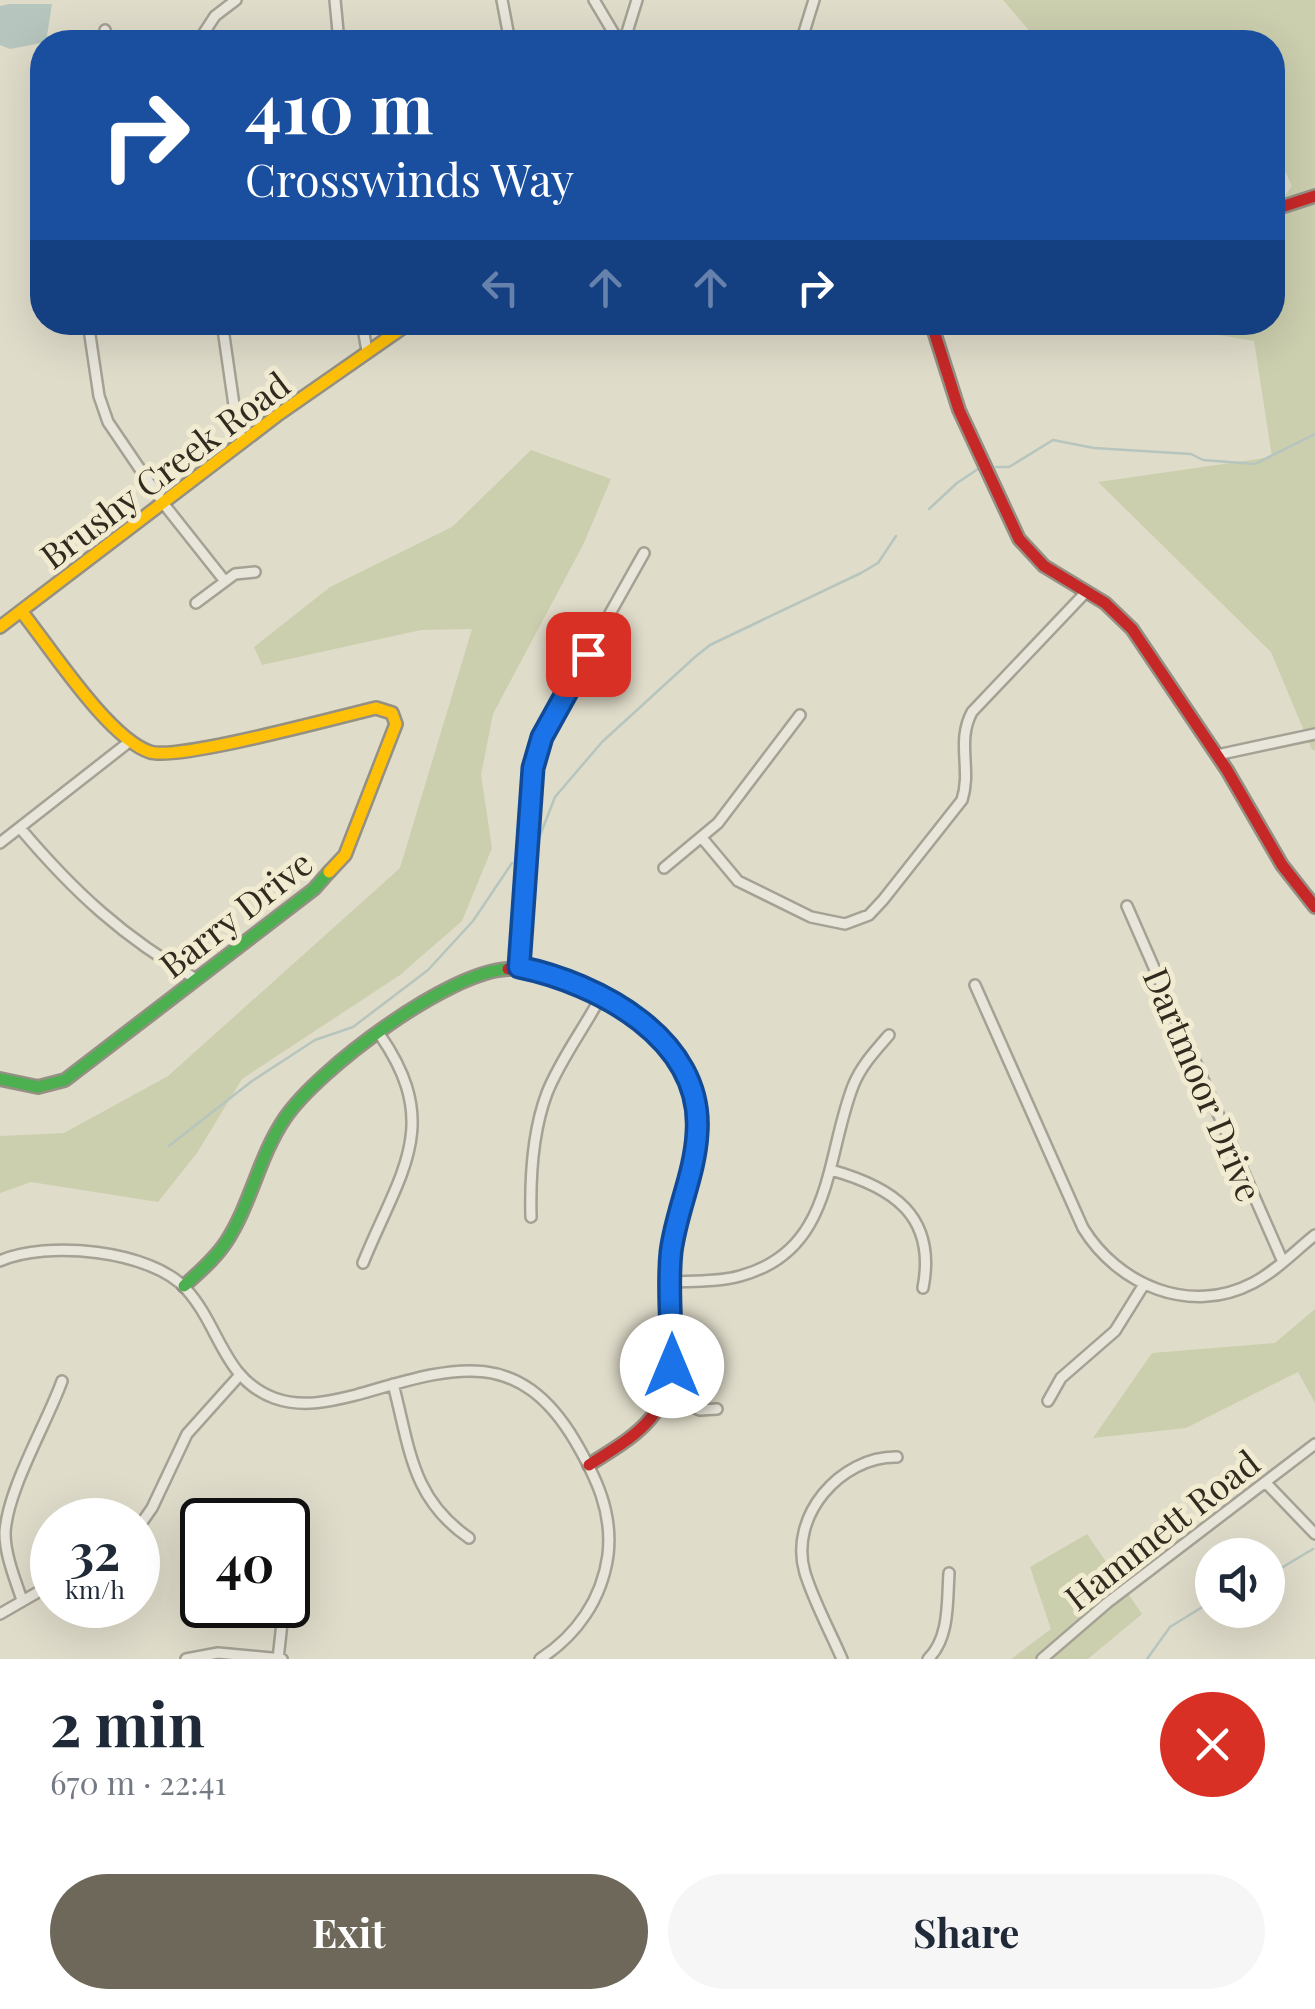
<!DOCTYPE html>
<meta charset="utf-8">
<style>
body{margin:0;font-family:"Playfair Display",serif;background:#f6f6f7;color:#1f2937;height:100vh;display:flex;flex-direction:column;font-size:38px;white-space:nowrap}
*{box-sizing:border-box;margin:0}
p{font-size:32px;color:#747a83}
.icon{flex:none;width:55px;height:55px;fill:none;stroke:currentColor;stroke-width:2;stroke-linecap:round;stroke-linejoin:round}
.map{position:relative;height:1659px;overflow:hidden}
.side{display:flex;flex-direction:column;background:#fff;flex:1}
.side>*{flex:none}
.hud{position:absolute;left:30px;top:30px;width:1255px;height:305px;border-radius:40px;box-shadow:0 10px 40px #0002;background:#1a4fa0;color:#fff;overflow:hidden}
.tools{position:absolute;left:1195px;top:1538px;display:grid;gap:20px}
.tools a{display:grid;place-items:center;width:90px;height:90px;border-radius:50%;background:#fff;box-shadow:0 10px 40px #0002;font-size:50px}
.speed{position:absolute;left:30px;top:1498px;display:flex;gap:20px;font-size:50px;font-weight:700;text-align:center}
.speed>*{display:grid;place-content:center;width:130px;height:130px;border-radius:50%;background:#fff;box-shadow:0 10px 40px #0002;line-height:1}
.speed small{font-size:25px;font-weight:400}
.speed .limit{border:5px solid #111;border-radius:15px;background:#fff;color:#111}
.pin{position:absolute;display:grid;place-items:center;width:85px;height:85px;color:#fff;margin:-42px;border-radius:20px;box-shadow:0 5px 15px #0006}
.me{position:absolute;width:110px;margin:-55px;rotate:0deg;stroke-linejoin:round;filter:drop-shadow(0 0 8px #0008)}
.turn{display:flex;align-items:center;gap:35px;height:210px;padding:0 50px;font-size:45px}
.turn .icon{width:130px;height:130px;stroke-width:2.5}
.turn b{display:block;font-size:70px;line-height:85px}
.lanes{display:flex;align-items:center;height:95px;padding:0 50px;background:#0003;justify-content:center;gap:50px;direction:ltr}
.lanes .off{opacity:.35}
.round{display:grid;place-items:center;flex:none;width:105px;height:105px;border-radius:52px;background:#f6f6f7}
.summary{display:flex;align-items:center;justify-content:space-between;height:170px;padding:0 50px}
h1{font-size:60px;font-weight:700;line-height:75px}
.cta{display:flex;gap:20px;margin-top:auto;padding:20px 50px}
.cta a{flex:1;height:115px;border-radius:60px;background:#6e685a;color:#fff;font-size:40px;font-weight:700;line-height:115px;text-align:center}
.cta a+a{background:#f6f6f7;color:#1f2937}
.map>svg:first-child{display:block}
.green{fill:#cbcfae}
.water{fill:#b6c5bd}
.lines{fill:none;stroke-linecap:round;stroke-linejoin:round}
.stream{stroke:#b6c5bd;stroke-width:2.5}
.street-casing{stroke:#a5a194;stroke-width:14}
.fast-casing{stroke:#959084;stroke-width:16}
.slow-casing{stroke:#959084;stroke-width:16}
.jam-casing{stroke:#959084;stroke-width:16}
.street{stroke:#e8e6db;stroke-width:9}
.fast{stroke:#4caf50;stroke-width:11}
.slow{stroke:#ffc107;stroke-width:11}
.jam{stroke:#c62828;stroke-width:11}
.route-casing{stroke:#114b97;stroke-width:25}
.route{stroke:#1a73e8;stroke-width:18}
.labels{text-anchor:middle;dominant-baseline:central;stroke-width:10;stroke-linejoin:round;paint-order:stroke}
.street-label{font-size:35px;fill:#312a1e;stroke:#f0ebd1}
</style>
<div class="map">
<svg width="1315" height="1659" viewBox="0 0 1315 1659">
<rect width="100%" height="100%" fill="#e0dcca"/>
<path class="green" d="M1003 0H1315V750H1312L1271 652 1098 482 1272 457 1254 341 1154 324 1272 322 1273 212 1292 186 1273 147 1272 42H1039Z
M531 450 611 479 583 545 493 714 481 775 492 848 462 921 400 975 242 1079 197 1153 158 1202 31 1182 0 1193V1136L64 1133 168 1076 400 868 472 629 421 630 262 665 254 647 330 587 452 527Z
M1315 1309V1403L1298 1372 1186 1428 1093 1438 1152 1353 1275 1343Z
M1087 1534 1142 1614 1088 1659H1011L1051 1629 1030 1567Z"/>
<path class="water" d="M9 4H52L46 42 10 49 0 45V6Z"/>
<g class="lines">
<path class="stream" d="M996 467H1009L1053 440 1094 448 1191 454 1203 460 1255 464 1315 434
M929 509 957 483 978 469
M534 851 555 797 602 742 695 657 710 645 861 573 878 563 896 536
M169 1146 252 1081 315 1040 353 1027 428 970 473 921 512 863
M1268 1576 1313 1549
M1147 1659 1170 1627 1212 1601"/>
<defs>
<path id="street" d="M335 0 339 42
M502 0 510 42
M594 0 619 42
M105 30 108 42
M803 36 827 42
M198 42 215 16 236 0
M624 42 637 0
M801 42 814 0
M88 322 99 396 108 422 163 503 224 580
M222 322 237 426 243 441
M362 322 367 351
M196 603 235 574 255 572
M1217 755 1315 734
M20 828C74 892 124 938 196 979
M702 838 738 881 811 917 845 924 869 915 883 900 962 800C972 769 956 742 972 712L1086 592
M0 843 129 742
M664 868 718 823 800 715
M1127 906 1283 1262
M519 967 531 790 537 751 550 720 644 553
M975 985 1083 1228C1118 1285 1190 1316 1253 1283 1276 1271 1295 1251 1315 1235
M831 1170C892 1187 937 1215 923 1288
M531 1217C530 1178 533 1130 547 1093 560 1060 583 1030 600 998
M0 1261C46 1240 151 1250 186 1289 220 1326 223 1379 274 1398 302 1408 328 1402 356 1395 448 1369 516 1342 575 1441 596 1477 613 1512 608 1555 602 1599 577 1635 540 1659
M363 1263C400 1172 443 1126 380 1035
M671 1282C694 1281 718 1282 740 1276 834 1251 825 1158 853 1086 861 1066 875 1051 889 1035
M393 1384C410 1448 411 1498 469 1538
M666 1396 700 1410 717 1409
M1048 1401 1061 1378 1115 1331 1143 1286
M1267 1484 1315 1534
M138 1528 152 1508 187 1434 239 1376
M288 1568 291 1532
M22 1600C15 1579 5 1555 5 1533 7 1490 47 1423 62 1381
M0 1614 52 1584
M186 1659 218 1653 282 1659
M278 1659 284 1605
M842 1659C830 1631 814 1602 805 1573 788 1516 841 1456 897 1457
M928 1659C950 1638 947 1601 949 1573
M1042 1659 1107 1603 1315 1444"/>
<path id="fast" d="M0 1079 38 1087 65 1080 314 889 329 872
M184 1286C199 1272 215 1259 226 1242 251 1204 259 1156 285 1118 318 1069 449 971 508 969"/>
<path id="slow" d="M21 611C50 647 108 738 150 752 177 761 338 717 376 708L392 713 396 724 345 855 329 872
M0 627 279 414 411 322"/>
<path id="jam" d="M1272 210 1315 196
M931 322 959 410 1019 539 1044 566 1105 603 1132 629 1227 770 1282 865 1315 907
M508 969C547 967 582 987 614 1006 680 1045 710 1091 692 1169 685 1196 675 1222 672 1250 664 1303 688 1375 650 1419 633 1439 610 1451 589 1465"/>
</defs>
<use href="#street" class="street-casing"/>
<use href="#fast" class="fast-casing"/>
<use href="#slow" class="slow-casing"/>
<use href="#jam" class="jam-casing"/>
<use href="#street" class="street"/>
<use href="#fast" class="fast"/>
<use href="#slow" class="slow"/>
<use href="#jam" class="jam"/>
</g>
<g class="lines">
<defs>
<path id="route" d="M588 654 542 737 533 768 519 967C598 983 704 1039 697 1133 695 1174 676 1212 671 1252 667 1289 672 1329 672 1366"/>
</defs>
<use href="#route" class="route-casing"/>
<use href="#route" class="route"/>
</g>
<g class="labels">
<g class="street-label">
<text transform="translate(164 469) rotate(-37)">Brushy Creek Road</text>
<text transform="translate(235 913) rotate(-38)">Barry Drive</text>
<text transform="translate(1204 1084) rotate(67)">Dartmoor Drive</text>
<text transform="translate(1161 1529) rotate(-38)">Hammett Road</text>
</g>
</g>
</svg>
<div class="tools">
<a><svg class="icon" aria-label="sound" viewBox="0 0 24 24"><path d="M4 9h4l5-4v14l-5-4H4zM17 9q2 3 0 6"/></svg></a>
</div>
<div class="speed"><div>32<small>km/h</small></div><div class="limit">40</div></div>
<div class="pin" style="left:588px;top:654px;background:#d93025"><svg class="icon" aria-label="arrive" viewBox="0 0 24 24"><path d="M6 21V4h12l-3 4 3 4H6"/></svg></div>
<svg class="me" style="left:672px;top:1366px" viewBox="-20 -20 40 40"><circle r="19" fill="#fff"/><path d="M0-13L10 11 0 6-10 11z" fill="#1a73e8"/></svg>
<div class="hud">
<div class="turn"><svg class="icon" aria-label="right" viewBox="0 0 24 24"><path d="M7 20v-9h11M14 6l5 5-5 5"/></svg><div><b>410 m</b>Crosswinds Way</div></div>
<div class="lanes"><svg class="icon off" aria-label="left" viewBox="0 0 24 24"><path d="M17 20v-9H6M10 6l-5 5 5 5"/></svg><svg class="icon off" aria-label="ahead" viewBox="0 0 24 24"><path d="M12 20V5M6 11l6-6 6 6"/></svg><svg class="icon off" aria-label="ahead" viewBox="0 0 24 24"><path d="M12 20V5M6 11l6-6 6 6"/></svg><svg class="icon" aria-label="right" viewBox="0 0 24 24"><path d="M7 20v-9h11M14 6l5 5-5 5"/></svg></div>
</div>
</div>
<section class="side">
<div class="summary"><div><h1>2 min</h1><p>670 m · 22:41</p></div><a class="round" style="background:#d93025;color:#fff"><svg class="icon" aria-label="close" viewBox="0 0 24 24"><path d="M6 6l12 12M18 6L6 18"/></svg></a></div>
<div class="cta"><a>Exit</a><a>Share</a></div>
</section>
